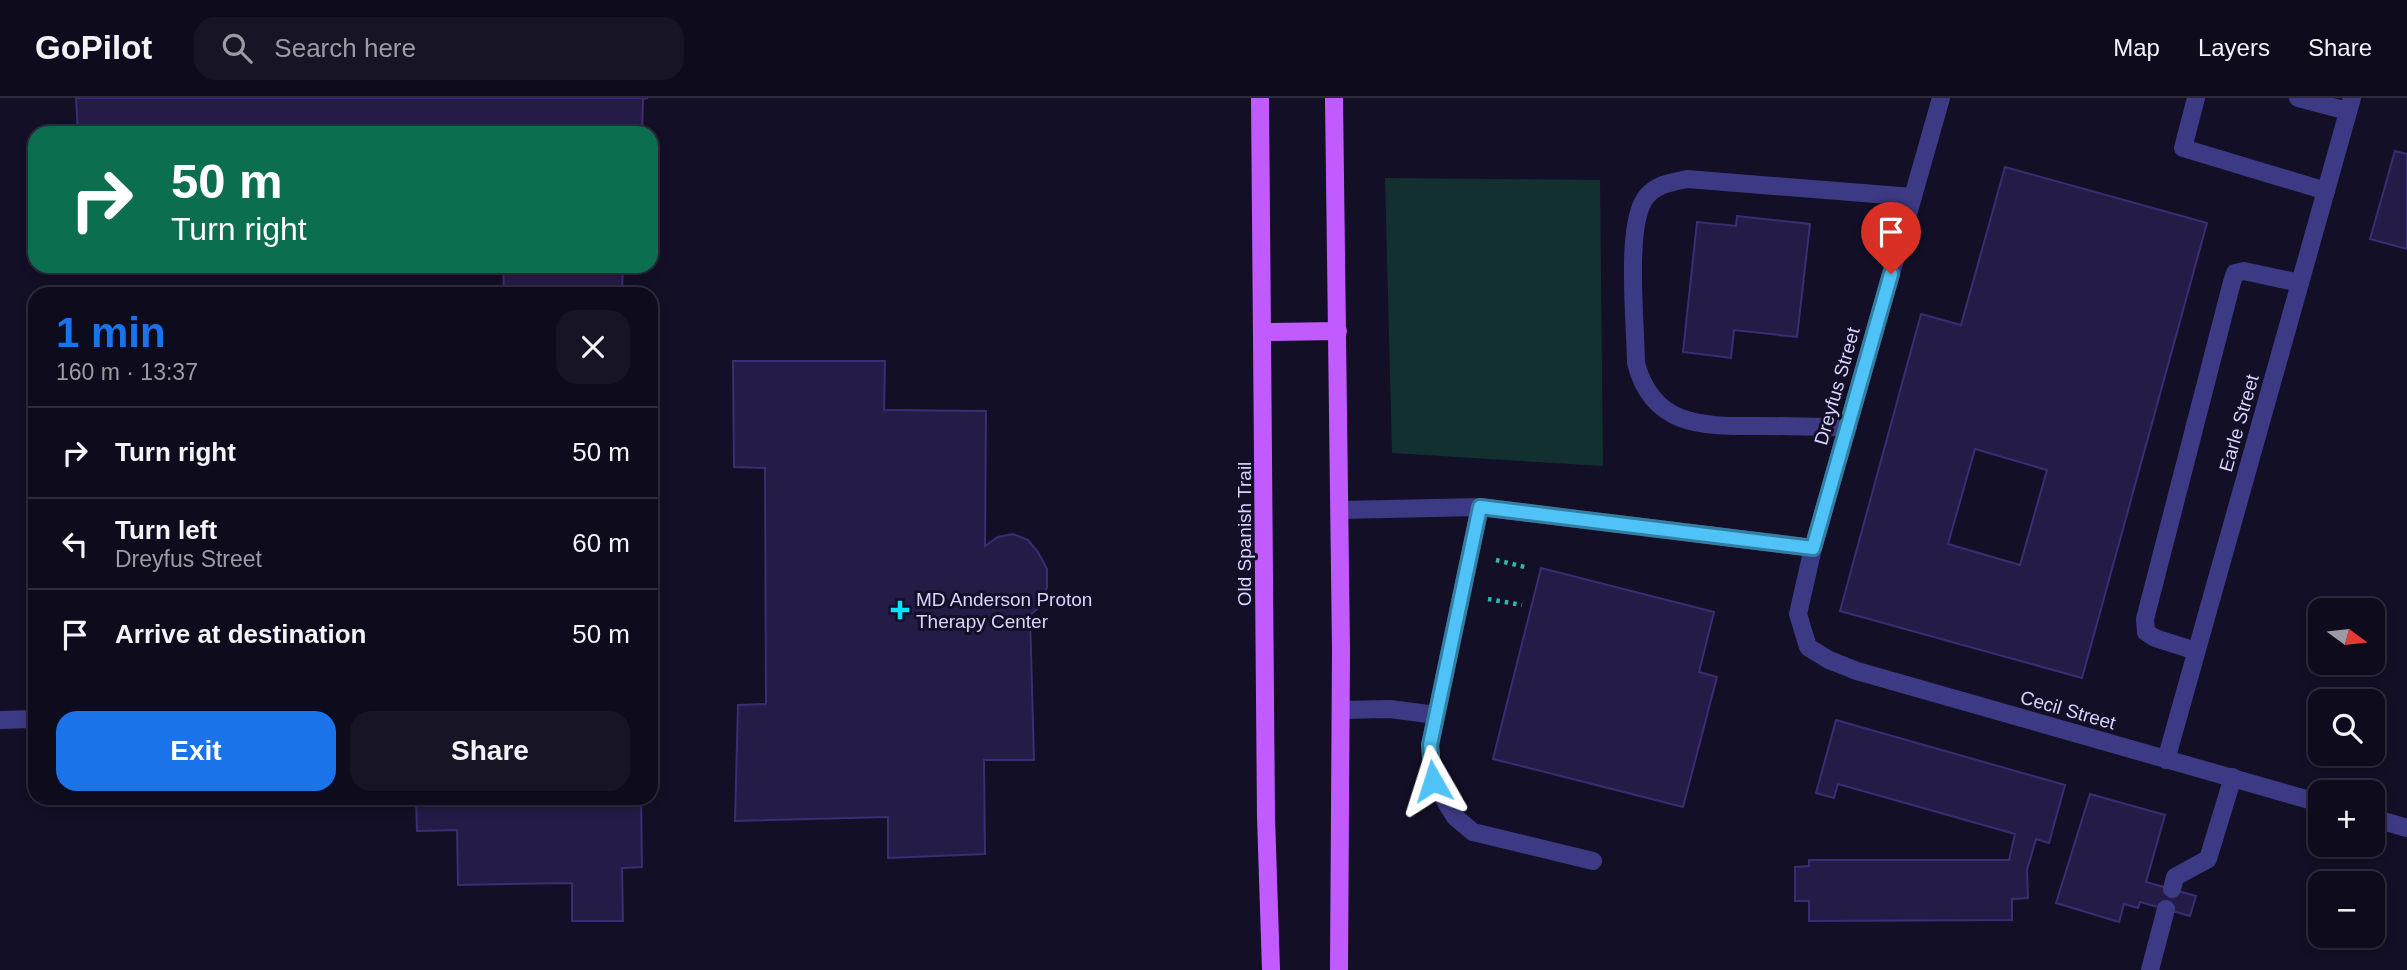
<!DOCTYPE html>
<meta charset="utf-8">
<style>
body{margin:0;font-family:Arial,sans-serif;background:#171425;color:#f1f3f6;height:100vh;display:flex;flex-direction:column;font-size:26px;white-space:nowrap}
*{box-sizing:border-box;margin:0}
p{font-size:23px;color:#9b9ba3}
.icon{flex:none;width:38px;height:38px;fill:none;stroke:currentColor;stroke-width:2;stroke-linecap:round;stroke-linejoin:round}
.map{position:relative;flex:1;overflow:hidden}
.details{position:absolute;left:28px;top:189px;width:630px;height:518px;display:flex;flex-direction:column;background:#0e0b1c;border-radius:21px;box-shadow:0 4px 10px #0003,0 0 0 2px #2e2b3b}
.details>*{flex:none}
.guide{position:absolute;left:28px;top:28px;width:630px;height:147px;border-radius:21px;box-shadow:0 4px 10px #0003,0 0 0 2px #2e2b3b;background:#0b6e4f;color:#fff;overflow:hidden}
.needle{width:46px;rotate:105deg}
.fabs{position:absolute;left:2308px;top:500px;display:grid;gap:14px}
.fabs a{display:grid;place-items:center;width:77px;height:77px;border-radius:14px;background:#0e0b1c;box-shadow:0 4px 10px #0003,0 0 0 2px #2e2b3b;font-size:35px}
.pin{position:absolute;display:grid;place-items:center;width:60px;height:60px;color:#fff;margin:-72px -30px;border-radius:50% 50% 50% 0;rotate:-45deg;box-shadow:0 0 7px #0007}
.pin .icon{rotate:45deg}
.me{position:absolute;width:77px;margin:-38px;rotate:354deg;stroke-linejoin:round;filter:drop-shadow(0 0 5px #0008)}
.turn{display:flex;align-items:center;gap:24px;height:147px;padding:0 28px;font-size:32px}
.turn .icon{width:91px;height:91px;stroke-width:2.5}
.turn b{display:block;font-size:49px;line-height:60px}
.round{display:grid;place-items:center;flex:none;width:74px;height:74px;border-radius:21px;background:#171425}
.head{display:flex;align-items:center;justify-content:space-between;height:119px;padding:0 28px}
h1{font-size:42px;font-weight:700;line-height:52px;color:#1a73e8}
.primary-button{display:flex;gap:14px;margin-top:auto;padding:14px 28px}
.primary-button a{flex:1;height:80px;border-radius:21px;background:#1a73e8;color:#fff;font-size:28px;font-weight:700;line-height:80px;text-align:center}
.primary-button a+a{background:#171425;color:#f1f3f6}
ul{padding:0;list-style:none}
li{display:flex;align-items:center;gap:21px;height:91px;padding:0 28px;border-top:2px solid #2e2b3b}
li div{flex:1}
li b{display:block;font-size:26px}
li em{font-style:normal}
header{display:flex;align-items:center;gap:42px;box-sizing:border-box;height:98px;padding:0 35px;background:#0e0b1c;border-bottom:2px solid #2e2b3b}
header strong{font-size:33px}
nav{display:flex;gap:38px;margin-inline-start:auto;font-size:24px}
.search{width:490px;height:63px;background:#171425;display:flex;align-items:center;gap:18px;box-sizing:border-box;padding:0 24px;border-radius:21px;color:#9b9ba3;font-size:26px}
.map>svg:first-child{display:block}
.green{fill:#12302f}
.building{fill:#241b47;stroke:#3b2d73;stroke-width:2;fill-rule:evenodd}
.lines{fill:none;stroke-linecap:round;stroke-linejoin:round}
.path{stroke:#2fb8b0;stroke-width:4.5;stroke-dasharray:3.5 5;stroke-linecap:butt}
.service{stroke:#3d3a85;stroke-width:18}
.minor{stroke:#3d3a85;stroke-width:18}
.primary{stroke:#c25bff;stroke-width:18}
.route-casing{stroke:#337fa1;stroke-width:18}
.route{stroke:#4fc3f7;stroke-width:12}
.poi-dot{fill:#00e5ff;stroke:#130f26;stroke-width:2.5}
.labels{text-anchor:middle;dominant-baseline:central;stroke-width:6;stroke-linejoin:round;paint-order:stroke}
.street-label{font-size:19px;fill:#d9d4ff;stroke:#130f26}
.poi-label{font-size:19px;fill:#d9d4ff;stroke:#130f26;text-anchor:start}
</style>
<header>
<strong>GoPilot</strong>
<div class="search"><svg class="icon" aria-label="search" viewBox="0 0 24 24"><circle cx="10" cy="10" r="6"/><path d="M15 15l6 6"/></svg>Search here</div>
<nav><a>Map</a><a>Layers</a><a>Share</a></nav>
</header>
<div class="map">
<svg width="2407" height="872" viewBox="0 0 2407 872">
<rect width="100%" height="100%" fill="#130f26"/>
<path class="green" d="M1385 80 1600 82 1603 368 1392 355Z"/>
<path class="building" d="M76 0H648L643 1 642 35H78Z
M2395 53 2407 56V151L2370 141Z
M2005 69 2207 125 2082 580 1840 513 1921 216 1961 227ZM1975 351 2047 372 2020 467 1948 446Z
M1737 118 1810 126 1797 239 1734 232 1731 260 1683 254 1697 124 1736 128Z
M99 168H166L99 171Z
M503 168H623L622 193H504Z
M733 263H885L884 312 986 313 985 448 998 439 1013 436 1028 442 1038 454 1047 471V489L1041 508 1030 517 1034 662H984L985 756 888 760V719L735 723 738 607 766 606 765 370 734 369Z
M1541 470 1714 514 1699 574 1717 579 1683 709 1493 661Z
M1836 622 2065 687 2049 745 2036 741 2027 772 2028 800 2012 801V822L1809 823V803H1795V769L1809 768V762H2009L2015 736 1838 686 1834 700 1816 695Z
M2090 696 2165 717 2146 784 2196 798 2190 818 2140 804 2138 810 2124 806 2119 824 2056 805Z
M416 700H641L642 769 622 770 623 823H572V785L458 787 457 732 417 733Z"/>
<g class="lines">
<path class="path" d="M1496 462 1529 470
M1488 501 1522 507"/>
<path class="service" d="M2196 0 2183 50 2326 93
M2298 0 2348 13
M1848 329C1819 329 1790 328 1761 328 1706 328 1653 331 1636 265 1636 229 1624 123 1647 98 1657 86 1673 84 1687 81L1913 99
M1480 409 1430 647 1433 683 1455 719 1473 734 1593 763
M1340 412 1480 409 1813 450
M2196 553 2155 540 2146 534 2145 521 2232 184 2235 175 2244 173 2300 185
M1341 612 1390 611 1436 617
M0 622 35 621
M2172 791 2175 779 2208 761 2233 679
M2150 872 2166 811"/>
<path class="minor" d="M1941 0 1813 450 1798 516 1808 549 1829 562 1857 573 2320 705
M2166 662 2352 0
M2373 720 2407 730"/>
<path class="primary" d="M1260 0 1266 719 1271 872
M1334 0 1341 552 1339 872
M1264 234 1338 233"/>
</g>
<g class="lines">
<defs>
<path id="route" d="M1433 683 1430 647 1480 409 1813 450 1891 176"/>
</defs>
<use href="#route" class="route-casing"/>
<use href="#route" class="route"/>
</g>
<path class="poi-dot" d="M896.5 501.5h7v7h7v7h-7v7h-7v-7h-7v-7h7z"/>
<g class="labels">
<g class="street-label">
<text transform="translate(1837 288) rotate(-74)">Dreyfus Street</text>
<text transform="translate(2239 325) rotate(-74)">Earle Street</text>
<text transform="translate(1244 436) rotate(-90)">Old Spanish Trail</text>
<text transform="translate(2068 612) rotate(16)">Cecil Street</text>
</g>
<g class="poi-label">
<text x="916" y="501">MD Anderson Proton<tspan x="916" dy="22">Therapy Center</tspan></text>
</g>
</g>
</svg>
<div class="fabs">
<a><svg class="needle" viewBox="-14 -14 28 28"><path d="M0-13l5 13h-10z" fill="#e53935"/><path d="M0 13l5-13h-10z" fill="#9b9ba3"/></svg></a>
<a><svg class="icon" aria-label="search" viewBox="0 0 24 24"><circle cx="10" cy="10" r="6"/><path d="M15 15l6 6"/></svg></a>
<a>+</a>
<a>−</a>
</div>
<div class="pin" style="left:1891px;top:176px;background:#d93025"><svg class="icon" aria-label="arrive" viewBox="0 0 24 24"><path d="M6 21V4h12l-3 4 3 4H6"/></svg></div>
<svg class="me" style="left:1433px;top:683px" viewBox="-20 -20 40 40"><path d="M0-17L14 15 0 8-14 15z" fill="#4fc3f7" stroke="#fff" stroke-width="4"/></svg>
<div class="guide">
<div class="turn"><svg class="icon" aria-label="right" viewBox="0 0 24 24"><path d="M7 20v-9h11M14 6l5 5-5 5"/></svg><div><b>50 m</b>Turn right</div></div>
</div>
<section class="details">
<div class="head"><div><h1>1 min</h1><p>160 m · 13:37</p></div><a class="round"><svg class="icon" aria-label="close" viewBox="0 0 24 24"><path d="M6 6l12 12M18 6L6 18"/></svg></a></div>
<ul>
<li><svg class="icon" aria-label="right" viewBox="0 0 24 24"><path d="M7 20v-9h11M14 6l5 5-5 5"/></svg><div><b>Turn right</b></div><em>50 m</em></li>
<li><svg class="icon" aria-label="left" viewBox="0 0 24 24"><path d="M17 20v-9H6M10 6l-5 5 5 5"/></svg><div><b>Turn left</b><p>Dreyfus Street</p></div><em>60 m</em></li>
<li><svg class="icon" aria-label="arrive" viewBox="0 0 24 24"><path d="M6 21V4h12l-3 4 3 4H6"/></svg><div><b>Arrive at destination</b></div><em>50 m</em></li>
</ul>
<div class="primary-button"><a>Exit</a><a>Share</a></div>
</section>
</div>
